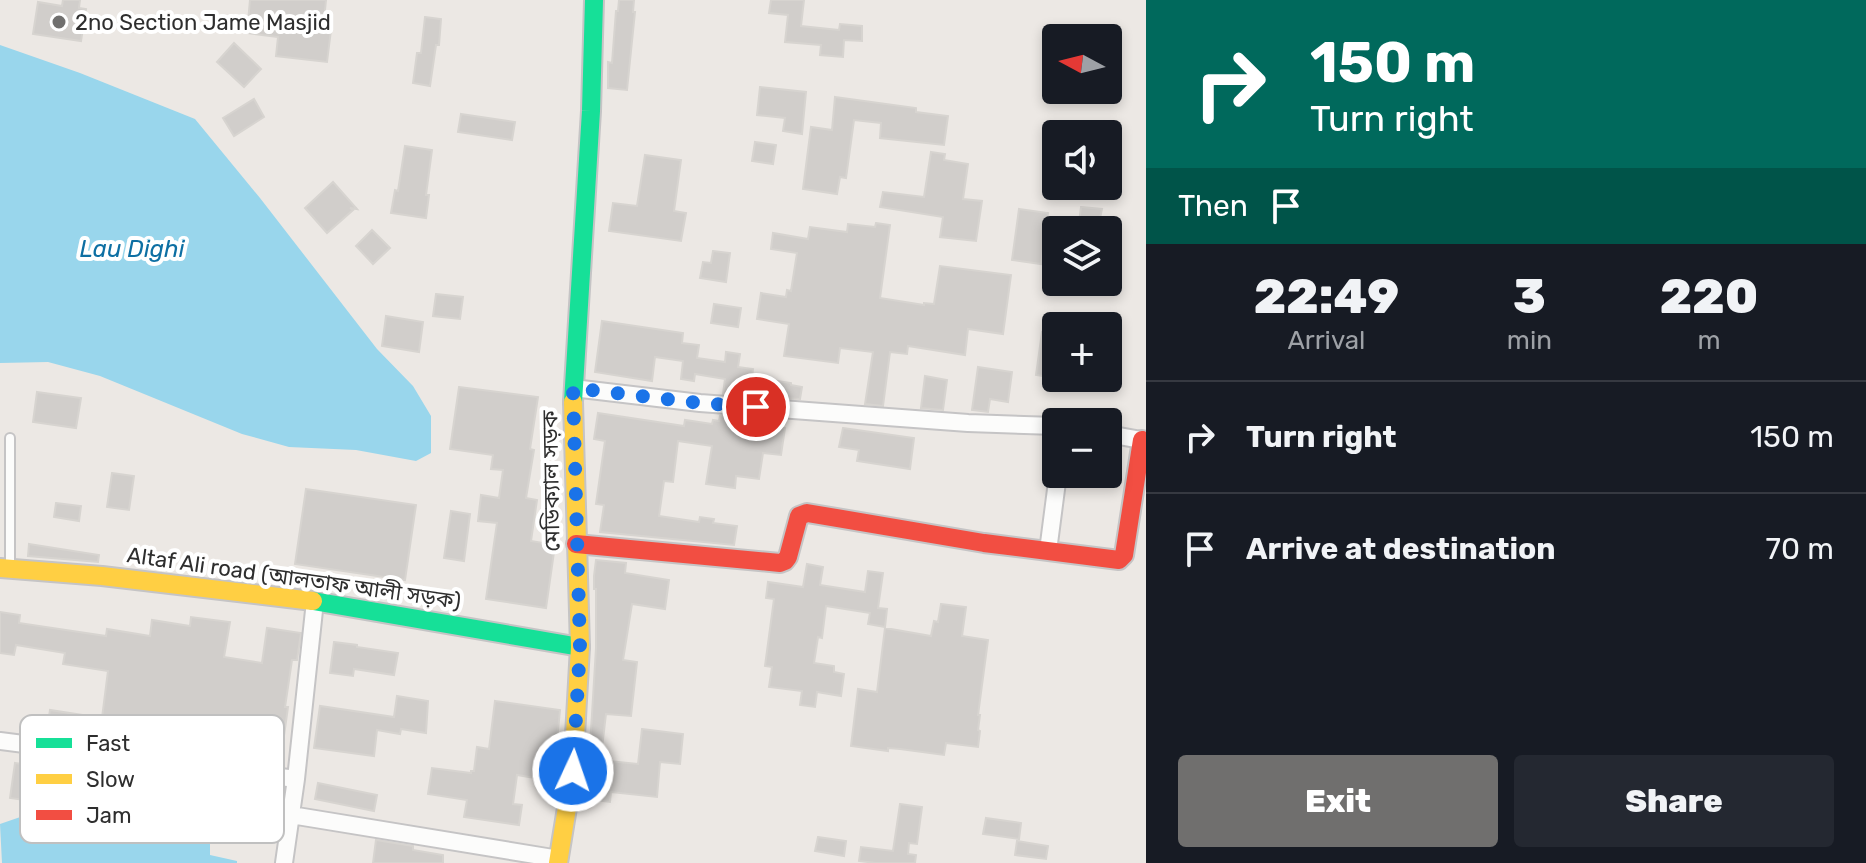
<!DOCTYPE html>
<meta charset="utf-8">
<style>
body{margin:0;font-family:Rubik,"Noto Sans Bengali",sans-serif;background:#242831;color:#f1f3f6;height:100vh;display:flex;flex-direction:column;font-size:30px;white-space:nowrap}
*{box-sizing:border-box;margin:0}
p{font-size:26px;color:#9ea1a6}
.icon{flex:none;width:44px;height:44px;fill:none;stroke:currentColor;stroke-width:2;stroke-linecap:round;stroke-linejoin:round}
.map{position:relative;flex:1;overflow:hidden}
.panel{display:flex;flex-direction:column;background:#171b24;width:720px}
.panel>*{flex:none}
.banner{background:#00695c;color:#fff;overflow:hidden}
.needle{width:52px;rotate:277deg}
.fabs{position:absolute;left:1042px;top:24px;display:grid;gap:16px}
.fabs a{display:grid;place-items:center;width:80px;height:80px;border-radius:8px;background:#171b24;box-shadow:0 4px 12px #0003;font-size:40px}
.pin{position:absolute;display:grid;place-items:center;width:68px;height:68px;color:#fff;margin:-34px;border:4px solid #fff;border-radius:50%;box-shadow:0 2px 8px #0007}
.me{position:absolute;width:88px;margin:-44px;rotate:3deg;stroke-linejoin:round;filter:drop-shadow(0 0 6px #0008)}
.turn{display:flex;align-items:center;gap:28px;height:168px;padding:0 32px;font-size:36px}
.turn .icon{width:104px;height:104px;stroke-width:2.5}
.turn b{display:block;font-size:56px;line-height:68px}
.then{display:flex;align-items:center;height:76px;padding:0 32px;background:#0003;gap:16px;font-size:30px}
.eta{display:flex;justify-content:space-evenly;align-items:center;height:136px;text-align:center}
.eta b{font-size:48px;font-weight:800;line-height:56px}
.action{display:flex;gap:16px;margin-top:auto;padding:16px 32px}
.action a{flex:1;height:92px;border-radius:8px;background:#706f6e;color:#fff;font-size:32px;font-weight:800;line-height:92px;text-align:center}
.action a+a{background:#242831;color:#f1f3f6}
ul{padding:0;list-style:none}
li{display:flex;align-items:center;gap:24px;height:112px;padding:0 32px;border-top:2px solid #363941}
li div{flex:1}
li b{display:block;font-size:30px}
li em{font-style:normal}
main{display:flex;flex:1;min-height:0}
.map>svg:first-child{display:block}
.water{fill:#99d6ec}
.building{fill:#d1cecb;stroke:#d7d4d0;stroke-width:2}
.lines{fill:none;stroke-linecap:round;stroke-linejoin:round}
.lane-casing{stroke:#c5c4c5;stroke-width:12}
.street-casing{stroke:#c5c4c5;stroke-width:20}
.fast-casing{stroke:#c5c4c5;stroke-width:22}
.slow-casing{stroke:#c5c4c5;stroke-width:22}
.jam-casing{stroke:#c5c4c5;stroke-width:22}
.lane{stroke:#fcfcfb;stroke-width:8}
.street{stroke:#fcfcfb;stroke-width:16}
.fast{stroke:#16e098;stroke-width:18}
.slow{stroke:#ffcf43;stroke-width:18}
.jam{stroke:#f24e42;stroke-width:18}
.route{stroke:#1a73e8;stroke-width:14;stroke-dasharray:0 25.2}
.poi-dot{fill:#706f6e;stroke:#fff;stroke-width:3}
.labels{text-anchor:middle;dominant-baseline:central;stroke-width:8;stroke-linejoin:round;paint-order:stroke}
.poi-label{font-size:22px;fill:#2e2e2e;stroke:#fff;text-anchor:start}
.street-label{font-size:22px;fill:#2e2e2e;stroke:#fff}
.water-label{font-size:24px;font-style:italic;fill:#0d6fa3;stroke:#fff}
.key{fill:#fff;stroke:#c0c0c0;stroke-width:2}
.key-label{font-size:22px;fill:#2e2e2e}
</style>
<main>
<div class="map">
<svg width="1146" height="863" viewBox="0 0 1146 863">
<rect width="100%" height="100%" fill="#ece8e4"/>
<path class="water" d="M0 45 80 73 195 119 260 198 377 349 413 386 431 416V453L416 461 356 450 289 447 242 434 100 376 48 362 0 363Z
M29 814 106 822 120 841 163 835 210 842V855L237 861V863H2L0 824Z"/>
<path class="building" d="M63 0H80L79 8 86 9 81 41 33 34 38 2 62 6Z
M250 0H326L323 30H331L327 62 276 56 278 37 247 33Z
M619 0H634L633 12H635L627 90 608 88V62L612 63 616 11H618Z
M771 0H804L801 26 839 30 840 24 862 26V41L844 40 843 57 820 55 821 45 785 42 788 15 769 13Z
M425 17 441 19 439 45H436L430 86 413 83 417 53H421Z
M234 43 261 69 244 87 217 62Z
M760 87 806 92 802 134 783 131 785 118 757 115Z
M835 97 916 108V112L948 116 944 145 880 138 881 123 854 120 846 178 840 177 837 194 803 189 811 127 832 130Z
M254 99 264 117 234 136 223 118Z
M461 114 515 122 512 140 458 132Z
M755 142 776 145 773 164 752 161Z
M405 146 432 150 426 195H429L426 218 391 213 395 190 398 191Z
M931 152 945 154 944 160 968 164 963 199 982 201 976 241 940 237 943 217 880 207 883 192 924 197Z
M645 155 681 160 674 211 686 213 681 241 609 231 613 203 637 206Z
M333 182 357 209 350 208 353 210 327 233 305 208Z
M1081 207 1102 209 1099 223 1093 222 1092 230H1078Z
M1019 209 1048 213 1041 264 1012 260Z
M876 223 890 225 880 298 924 305V303L934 304 940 266 1011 275 1003 334 968 329 965 355 908 346 907 354 890 352 883 406 865 404 873 352 840 348 838 363 784 356 789 324 757 319 761 293 786 297 787 290 791 291 797 253 771 249 773 233 808 239 810 227 847 232 848 224 875 227Z
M372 230 390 248 373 264 356 246Z
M713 251 730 253 726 282 700 278 703 262 711 263Z
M436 294 463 297 460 319 433 316Z
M714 304 741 308 738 327 711 323Z
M386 316 423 322 419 352 382 346Z
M602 321 683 333 682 343 699 345 697 358 725 362 726 352 740 354 738 367 753 369 752 377 791 383V385L802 387 800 399 750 396 739 392V395L723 394 725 379 695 374 694 381 681 379 683 361 655 357 652 381 595 372Z
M1042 332 1056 334V378L1036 375Z
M978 367 1012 372 1008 402 990 399 988 412 972 410Z
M925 376 947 380 943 410 921 408Z
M459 387 538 397 530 449 534 450 526 498 537 500 531 541 555 545 546 608 486 599 497 523 478 521 481 495 499 498 503 470 491 469 493 455 450 449Z
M37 392 81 398 76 428 33 422Z
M598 413 684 426 685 420 712 424 713 420 719 421 720 416 736 417 735 421 785 428 781 455 763 453 759 479 736 476 735 488 706 484 712 446 678 441 673 482 664 481 659 516 699 522 700 517 714 519 713 523 737 526 734 545 600 532 604 505 596 504 605 441 594 439Z
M843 428 914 438 910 469 857 461 859 450 839 447Z
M112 473 134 476 129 510 107 507Z
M306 489 416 505 405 580 295 564Z
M56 503 81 506 79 521 54 517Z
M451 511 470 514 464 561 444 558Z
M29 544 99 555 98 562 28 556Z
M596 560 626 563 625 573 669 580 665 609 632 604 623 660 637 662 631 716 606 714 602 748 590 747 596 648V589H594V576Z
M807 564 823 567 820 585 865 592 868 571 883 573 878 608 887 609 885 627 868 624 870 613 826 606 822 638 818 637 814 663 834 666V672L844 674 841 696 817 692 815 707 800 705 802 691 769 687 772 667 765 666 774 599 766 598 768 582 803 587Z
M941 604 966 607 962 636 988 640 978 715H980L978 730 980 731 978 747 946 743 944 755 900 749 888 748V751L851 746 858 689 877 692 885 628 931 636 934 621 938 622Z
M0 612 20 615 19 623 106 636 107 629 150 636 152 620 190 626 191 617 230 622 224 657 262 663 267 628 301 633 297 660H292L285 707H288L283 743H280L277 765 224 759 226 751 219 750V748L185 743V747L146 742 145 748 46 736 50 710 102 718 108 671 63 664 65 653 16 645 14 655 0 653Z
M334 642 357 645V647L398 653 394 675 354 669 353 676 330 673Z
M397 696 428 701 426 733 401 729 400 734 377 730 374 756 314 748 320 706 394 717Z
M495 701 560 710 553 781 517 775 513 804 522 805 519 825 464 817 467 800 428 794 432 768 471 773V771H474L477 747 489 749Z
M642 729 683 734 680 764 660 762 657 797 611 792 610 802 585 799 590 759 638 764Z
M15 763 51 768 46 803 10 798Z
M318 783 377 795 374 811 315 799Z
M900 804 922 807 917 844 909 843 908 854 916 855 915 863H876L859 861 861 847 893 851Z
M986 818 1021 823 1019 839 983 834Z
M818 837 846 841 844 856 815 851Z
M376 840 413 846V850L443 855V863H373Z
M1017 841 1048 846 1046 859 1015 855Z"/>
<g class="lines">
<defs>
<path id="lane" d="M10 438V568"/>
<path id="street" d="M573 388 700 403 968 423 1056 426
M1108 434 1146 441
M1048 551 1058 474
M0 741 296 779
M291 815 559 859
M284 863 296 779 315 601"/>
<path id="fast" d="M573 402 591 111 594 0
M313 601 580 647"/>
<path id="slow" d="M0 568 102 576 313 601
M558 863 573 771 580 647 573 402"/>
<path id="jam" d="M576 544 780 563 785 561 788 557 799 516 807 513 984 543 1119 560 1124 555 1142 440"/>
</defs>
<use href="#lane" class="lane-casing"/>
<use href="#street" class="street-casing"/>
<use href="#fast" class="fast-casing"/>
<use href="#slow" class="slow-casing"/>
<use href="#jam" class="jam-casing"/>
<use href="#lane" class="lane"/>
<use href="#street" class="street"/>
<use href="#fast" class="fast"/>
<use href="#slow" class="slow"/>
<use href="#jam" class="jam"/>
</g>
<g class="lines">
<path class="route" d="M573 771 580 647 573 388 700 403 756 407"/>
</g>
<circle class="poi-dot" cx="59" cy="22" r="8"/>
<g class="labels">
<g class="poi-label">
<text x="75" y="22">2no Section Jame Masjid</text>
</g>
<g class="street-label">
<text transform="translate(551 481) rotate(-91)">মেডিক্যাল সড়ক</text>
<text transform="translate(294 578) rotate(8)">Altaf Ali road (আলতাফ আলী সড়ক)</text>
</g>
<g class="water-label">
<text x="132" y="249">Lau Dighi</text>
</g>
</g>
<rect x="20" y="715" width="264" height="128" rx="12" class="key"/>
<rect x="36" y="738" width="36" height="10" fill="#16e098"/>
<rect x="36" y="774" width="36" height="10" fill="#ffcf43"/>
<rect x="36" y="810" width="36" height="10" fill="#f24e42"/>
<g class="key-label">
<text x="86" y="751">Fast</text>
<text x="86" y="787">Slow</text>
<text x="86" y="823">Jam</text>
</g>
</svg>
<div class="fabs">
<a><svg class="needle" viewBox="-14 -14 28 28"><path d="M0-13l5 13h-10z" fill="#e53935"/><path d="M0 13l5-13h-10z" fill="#9ea1a6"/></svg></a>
<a><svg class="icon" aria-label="sound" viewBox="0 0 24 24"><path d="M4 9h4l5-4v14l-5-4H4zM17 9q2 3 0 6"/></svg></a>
<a><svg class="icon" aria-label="layers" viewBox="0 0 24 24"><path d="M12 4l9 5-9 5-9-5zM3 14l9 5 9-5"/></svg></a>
<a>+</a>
<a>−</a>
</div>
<div class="pin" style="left:756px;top:407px;background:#d93025"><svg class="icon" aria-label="arrive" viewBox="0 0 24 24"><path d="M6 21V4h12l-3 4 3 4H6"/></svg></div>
<svg class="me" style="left:573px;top:771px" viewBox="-20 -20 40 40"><circle r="17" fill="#1a73e8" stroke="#fff" stroke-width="3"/><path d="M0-11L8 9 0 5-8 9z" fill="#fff"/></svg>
</div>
<section class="panel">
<div class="banner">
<div class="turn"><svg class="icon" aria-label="right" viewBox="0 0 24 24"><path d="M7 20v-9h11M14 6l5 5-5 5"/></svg><div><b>150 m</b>Turn right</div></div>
<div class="then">Then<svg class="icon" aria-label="arrive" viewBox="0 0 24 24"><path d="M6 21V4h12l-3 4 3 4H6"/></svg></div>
</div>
<div class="eta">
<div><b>22:49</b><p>Arrival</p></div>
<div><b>3</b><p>min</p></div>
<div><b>220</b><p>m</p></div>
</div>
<ul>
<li><svg class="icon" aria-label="right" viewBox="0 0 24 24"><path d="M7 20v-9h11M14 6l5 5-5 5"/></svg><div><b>Turn right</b></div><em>150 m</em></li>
<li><svg class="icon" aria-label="arrive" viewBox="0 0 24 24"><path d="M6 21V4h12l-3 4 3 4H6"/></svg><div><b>Arrive at destination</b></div><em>70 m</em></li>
</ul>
<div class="action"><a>Exit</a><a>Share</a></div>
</section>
</main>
